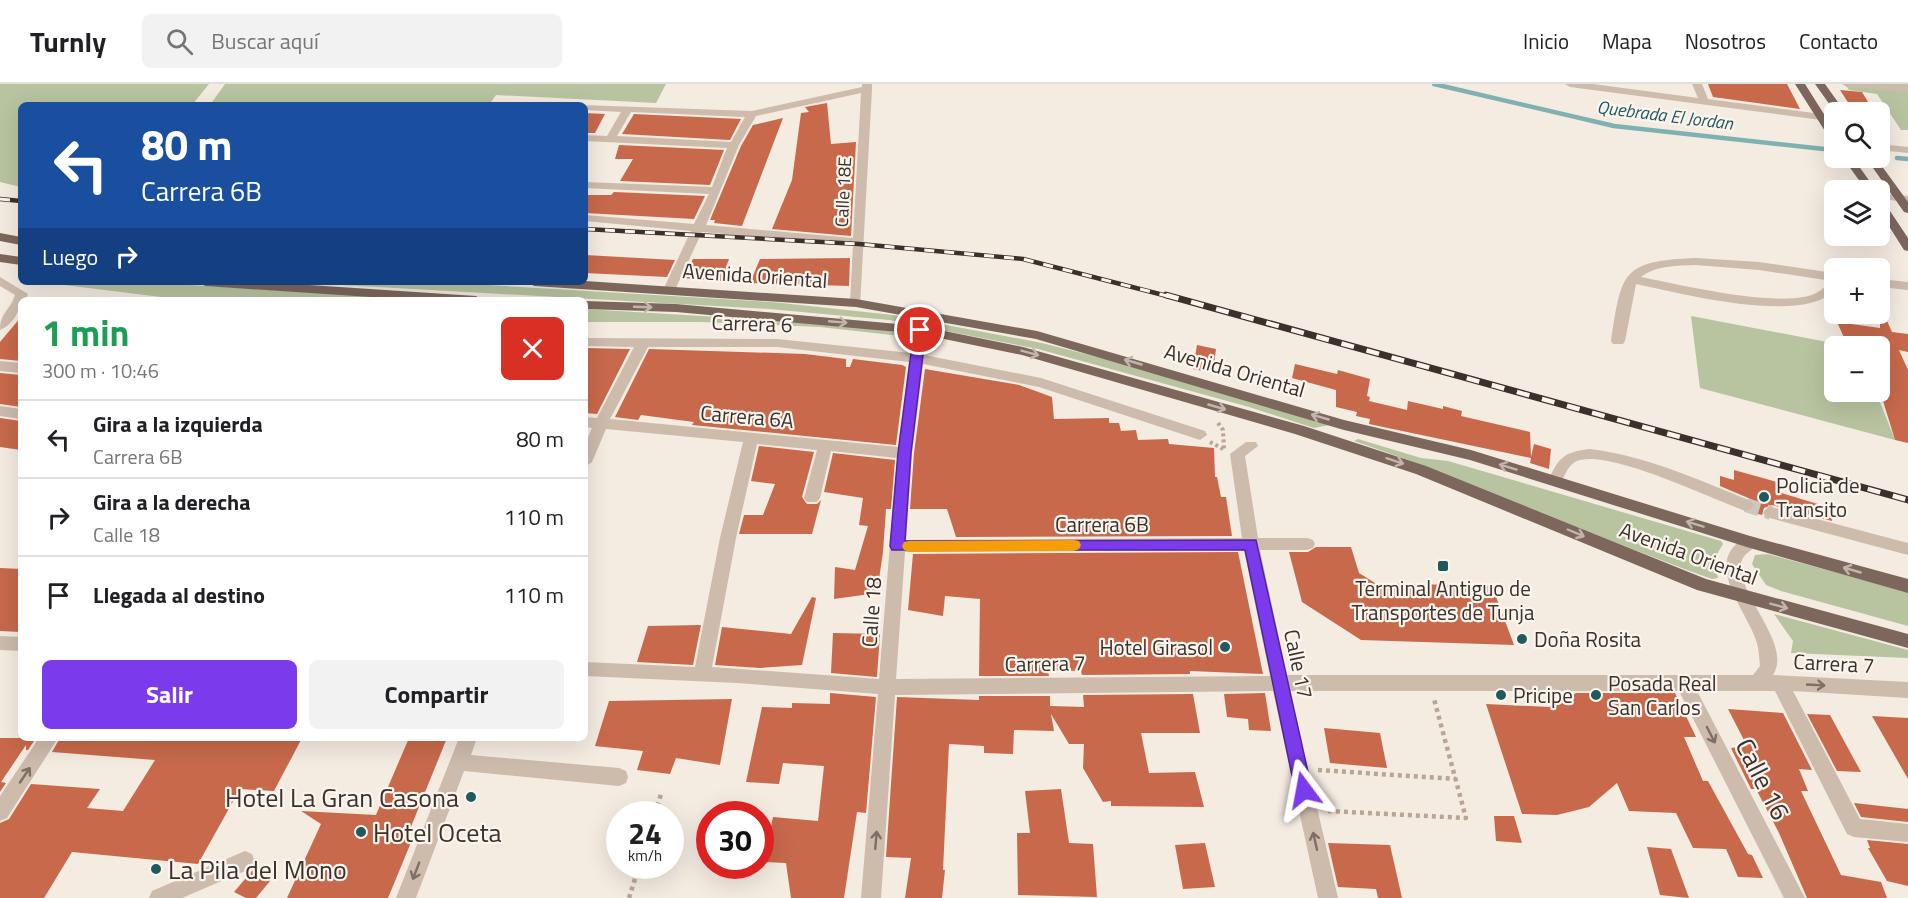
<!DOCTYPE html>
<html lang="es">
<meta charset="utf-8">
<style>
body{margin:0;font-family:"Titillium Web",sans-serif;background:#f2f2f2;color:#202124;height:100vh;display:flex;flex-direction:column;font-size:22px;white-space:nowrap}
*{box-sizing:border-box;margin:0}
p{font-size:20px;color:#757577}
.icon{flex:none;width:33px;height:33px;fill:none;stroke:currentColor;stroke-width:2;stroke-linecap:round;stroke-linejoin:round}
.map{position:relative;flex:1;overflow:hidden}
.panel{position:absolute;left:18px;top:213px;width:570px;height:444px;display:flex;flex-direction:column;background:#fff;border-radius:9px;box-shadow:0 6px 24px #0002}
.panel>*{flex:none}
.banner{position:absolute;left:18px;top:18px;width:570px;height:183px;border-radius:9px;box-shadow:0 6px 24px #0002;background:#1a4fa0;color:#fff;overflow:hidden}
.fabs{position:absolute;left:1824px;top:18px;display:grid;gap:12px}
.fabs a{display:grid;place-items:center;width:66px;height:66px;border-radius:9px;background:#fff;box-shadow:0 6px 24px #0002;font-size:30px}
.speed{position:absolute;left:606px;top:717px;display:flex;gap:12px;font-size:30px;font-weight:700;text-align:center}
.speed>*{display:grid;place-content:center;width:78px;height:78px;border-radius:50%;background:#fff;box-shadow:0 6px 24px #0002;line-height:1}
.speed small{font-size:15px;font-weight:400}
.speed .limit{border:9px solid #d22;background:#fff;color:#111}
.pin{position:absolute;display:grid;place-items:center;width:51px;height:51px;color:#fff;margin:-26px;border:3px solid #fff;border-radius:50%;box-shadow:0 2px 6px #0007}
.me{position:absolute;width:66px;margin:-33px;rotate:347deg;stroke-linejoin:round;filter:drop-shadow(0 0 4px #0008)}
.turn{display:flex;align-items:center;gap:21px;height:126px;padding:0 24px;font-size:27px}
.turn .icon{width:78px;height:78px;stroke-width:2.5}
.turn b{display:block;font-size:42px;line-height:51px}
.then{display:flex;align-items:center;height:57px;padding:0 24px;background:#0003;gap:12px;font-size:22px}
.round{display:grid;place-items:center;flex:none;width:63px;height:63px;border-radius:9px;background:#f2f2f2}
.overview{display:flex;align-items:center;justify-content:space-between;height:102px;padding:0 24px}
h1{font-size:36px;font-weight:700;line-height:45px;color:#1e9e55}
.primary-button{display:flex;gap:12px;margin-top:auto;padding:12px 24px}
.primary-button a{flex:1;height:69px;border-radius:9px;background:#7c3aed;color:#fff;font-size:24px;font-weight:700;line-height:69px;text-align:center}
.primary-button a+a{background:#f2f2f2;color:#202124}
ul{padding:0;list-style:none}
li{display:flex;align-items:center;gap:18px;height:78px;padding:0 24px;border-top:2px solid #e0e0e0}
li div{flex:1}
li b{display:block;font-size:22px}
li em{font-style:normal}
header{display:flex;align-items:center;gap:36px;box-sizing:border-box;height:84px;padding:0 30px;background:#fff;border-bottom:2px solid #e0e0e0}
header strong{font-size:28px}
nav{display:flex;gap:33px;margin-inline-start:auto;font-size:21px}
.search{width:420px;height:54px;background:#f2f2f2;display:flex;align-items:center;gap:15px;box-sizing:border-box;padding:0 21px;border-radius:9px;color:#757577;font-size:22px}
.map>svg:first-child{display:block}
.green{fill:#b8c4a0}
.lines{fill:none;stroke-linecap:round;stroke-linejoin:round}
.stream{stroke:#7fb0b2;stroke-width:4.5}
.building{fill:#c8694b}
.minor-tunnel{stroke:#cfc6bd;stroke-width:14;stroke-dasharray:14 7;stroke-linecap:butt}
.path-far1{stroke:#b9a596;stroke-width:4;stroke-dasharray:3 3;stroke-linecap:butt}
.path{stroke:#b9a596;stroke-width:4.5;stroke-dasharray:4 4;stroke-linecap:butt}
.minor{fill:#cdbbac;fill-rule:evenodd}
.major{fill:#7d675c;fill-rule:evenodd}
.rail-far1-casing{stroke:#3b302b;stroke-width:4.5}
.rail-casing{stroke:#3b302b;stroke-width:7}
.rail-far1{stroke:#fbf5ee;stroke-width:3;stroke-dasharray:10;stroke-linecap:butt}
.rail{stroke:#fbf5ee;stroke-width:4.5;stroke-dasharray:13;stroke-linecap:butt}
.oneway{stroke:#c2b5ac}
.oneway2{stroke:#7d6f65}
.route{fill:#7c3aed;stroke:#51269a;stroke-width:1.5}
.slow{fill:#f59e0b}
.poi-dot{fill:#1f5a5e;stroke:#fbf5ee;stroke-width:2}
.labels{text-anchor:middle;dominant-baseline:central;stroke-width:4.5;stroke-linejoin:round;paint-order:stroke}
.far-water-label{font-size:18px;font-style:italic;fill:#1f5a5e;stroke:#fbf5ee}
.far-street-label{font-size:18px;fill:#3b302b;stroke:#fbf5ee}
.street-label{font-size:21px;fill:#3b302b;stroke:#fbf5ee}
.poi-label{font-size:21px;fill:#3b302b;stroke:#fbf5ee;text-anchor:start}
.near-street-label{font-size:26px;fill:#3b302b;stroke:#fbf5ee}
.near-poi-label{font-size:26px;fill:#3b302b;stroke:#fbf5ee;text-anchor:start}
</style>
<header>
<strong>Turnly</strong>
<div class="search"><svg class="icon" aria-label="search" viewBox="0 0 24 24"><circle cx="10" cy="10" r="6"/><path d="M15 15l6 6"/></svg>Buscar aquí</div>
<nav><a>Inicio</a><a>Mapa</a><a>Nosotros</a><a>Contacto</a></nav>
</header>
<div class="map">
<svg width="1908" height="814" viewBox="0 0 1908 814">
<rect width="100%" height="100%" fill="#f4ebe1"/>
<path class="green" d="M0 0H209L192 21H21V103L0 98Z
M225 0H666L656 19 496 11 489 21H210Z
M1845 0H1908V46H1901L1877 10 1849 6Z
M40 198H142L435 216H185Z
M289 198H437L772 218 893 231 1042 259 1149 286 1329 341 1314 344 1249 323 1038 265 889 236 769 225Z
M585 225 832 240 903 249 901 252 820 243 702 238H585Z
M1691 232 1848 262H1834V308H1876L1895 356 1700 304Z
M1358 355 1421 374 1448 377 1721 457 1723 460 1714 475 1718 494 1712 495C1591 452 1475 398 1354 357Z
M1768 470 1908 508V542L1781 507 1766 501 1752 480 1755 471Z
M1774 530 1908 566V574L1791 569 1793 557Z"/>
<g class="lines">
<path class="stream" d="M1434 0 1614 42 1824 65
M1897 74 1908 75"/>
</g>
<path class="building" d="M1708 0H1787L1800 25 1713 13Z
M1840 6 1862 8 1874 28 1853 26Z
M827 19 831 60 856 58 851 152 772 145 792 96 801 29 809 28 805 23Z
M585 29 605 30 595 49H585Z
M634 30 741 35 730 56 622 50Z
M783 34 742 142 714 139 715 136H710L741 62 753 41Z
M619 61 724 66 710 101 620 97 633 75H615Z
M614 108 705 112 694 135 585 129V111H611Z
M585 171 675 176 667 193 585 189Z
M850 174 849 202 750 199 760 175Z
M693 175H729L721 197 683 194Z
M1880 221 1892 248 1908 250V268L1899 266 1908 286V359L1895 356 1880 307V262H1860L1859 260 1846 258 1837 238 1880 244Z
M21 233V277L0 275V258Z
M1197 261 1216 265 1213 289 1193 285Z
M585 264 630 265 597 330 585 329Z
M649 265 805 270 846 275V283H850L853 275 902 281 906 283 896 361 692 341 694 338 641 331 638 336 615 333Z
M1295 280 1337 290 1338 286 1370 295 1367 312 1370 313 1369 317 1407 326 1408 317 1443 325V322L1462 327 1461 332 1530 348 1531 373 1534 360 1551 365 1549 385 1530 379 1531 374 1369 340 1370 335 1356 332 1357 328 1336 323V306L1292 294Z
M925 285 1019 301 1052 313 1054 335 1109 334V339H1119L1121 347 1136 346 1138 356 1168 355 1169 360 1214 364 1215 393H1217L1221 413H1226L1232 452 956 453 947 425H910L914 369Z
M0 289 21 291V323L0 320Z
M0 334 21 337V366L0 363Z
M759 362 814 368 802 413 807 420H817L821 416 812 450H739L744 431H763L775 400 751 397Z
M833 369 895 376 891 425H886L883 468 877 509 834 515 835 483 855 486 868 442 859 441 863 414 824 408Z
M1734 386 1777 398 1778 408 1831 424 1832 437 1772 421 1764 424 1762 431 1750 428 1756 421 1753 416 1720 402V392L1734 396Z
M1316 463H1351L1359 489 1375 499 1492 502 1514 561 1361 556 1302 518 1289 468H1308Z
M1238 468 1263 590 1190 587V590L1082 591 1081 587 1048 586 1049 592H979L980 515 945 512 943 532 908 526 913 470Z
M0 484 21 485V548L0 547Z
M812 513 816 514 802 581 760 584 715 581 722 543 791 550Z
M701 541 693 581 637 578 648 542Z
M833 549 880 550 877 593 831 589Z
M830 609 876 613 866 729 857 728 844 814H791L786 779 764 778 773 733 818 737 824 682 783 679 779 700 746 698 762 623 792 624V619L830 620Z
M1265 609 1271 647 1249 646 1248 635 1227 633 1224 610Z
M1576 609H1675L1696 653H1684L1703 697H1708L1748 770 1752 771 1763 794 1738 793 1726 765 1693 764 1676 729 1629 727 1617 699 1589 723 1557 731 1522 730 1486 620 1549 623Z
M1193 610 1200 649H1141L1149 689 1195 688 1204 723 1111 722V717L1103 718 1083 684 1084 660H1069L1051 630 1054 647 1014 646 1013 670 984 669V662L949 660 943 786H945L942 814H905L911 774 886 773 897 613 979 616V612H1050V622L1084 623 1083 611Z
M732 615 720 681 676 674 670 690 637 686 643 667 595 662 609 617Z
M1728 625 1783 629 1812 686 1799 685 1808 707H1801L1841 791 1881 798 1887 814H1807L1779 749 1756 705H1751L1731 664 1747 662Z
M1807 630 1830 631 1861 688 1837 687Z
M1872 632 1908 634V695Z
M1324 644 1380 649 1387 684 1330 679Z
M0 654H36L28 666H26V661L1 698 6 699 0 708Z
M60 654H302L274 707 240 705 198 780 72 768 44 814H0V739L9 735 31 700 100 705 87 724 123 727 155 676 52 668Z
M409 654H447L406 755 412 756 388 814H287L321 740 301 727 376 731Z
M1061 705 1069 759 1093 760 1097 813 1018 811 1017 749H1030L1025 707Z
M1854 719 1908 725V738L1861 733Z
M1494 732H1514L1522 759 1496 757Z
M1867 756 1908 760V802L1887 797 1868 764H1870Z
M1205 759 1215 803 1183 805 1175 761Z
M1328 759 1390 761 1402 814H1378L1376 805 1338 803Z
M1647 763 1671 765 1689 814 1660 811Z
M257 781 275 791 256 814H246L234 808Z"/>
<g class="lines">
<path class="minor-tunnel" d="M1746 421 1771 429"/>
<path class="path-far1" d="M1218 339 1223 346 1224 365
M1210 358 1225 366"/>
<path class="path" d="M1318 686 1456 695
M1328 727 1466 734 1434 615
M655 730 661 710
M629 814 639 782"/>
<path class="minor" d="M862 0H872V5L860 222 856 223 850 219 853 161 702 148 675 206 669 210 663 206 691 147 585 137V131L694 140 709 110 585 104V98L712 103 727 64 585 57V51L607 52 621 28 585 26V21H581L752 27 862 3ZM861 9 853 154 706 141 739 61 756 32ZM631 28 745 33 731 58 617 52Z
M1565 0H1593L1698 14 1692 0H1702L1708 15 1821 30 1826 33 1821 36 1570 3Z
M1842 0 1908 2V8L1847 3Z
M507 18H537L542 21H502Z
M1880 60 1908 63V69L1880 66Z
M1880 109 1908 112V118L1880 115Z
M1696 174 1759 178 1834 189V207C1800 241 1680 209 1636 200L1625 257 1623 260H1613L1611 257C1622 188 1621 177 1696 174ZM1696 181 1759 186 1832 197C1827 199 1824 205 1818 208 1788 227 1677 200 1641 193 1657 181 1676 182 1696 181Z
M0 193 28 210 26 216H21C21 227 11 242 0 246 0 228 10 227 15 211L0 202Z
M1880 195 1908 198V206L1880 203Z
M920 242 927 246 924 271 1041 294 1205 347 1207 351 1200 356 1039 303 923 280 912 369 906 456 1242 454 1230 370 1246 358H1256L1258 362 1245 372 1258 454H1307L1313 456 1315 460 1313 464 1307 466H1260L1287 591H1753L1760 582C1759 574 1759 566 1757 559 1749 530 1705 483 1739 458 1745 453 1748 451 1756 454L1758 458C1753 467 1743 469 1741 479 1737 512 1793 560 1773 591L1908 598V614L1793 607 1860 735 1908 740V758L1854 753 1847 750 1775 607H1697L1805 814H1784L1679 607H1290L1338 814H1318L1273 607 895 611 881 814H861L878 610 737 599 585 592V578L695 583 720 454 743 358 606 345 592 378 585 383V360L592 344 585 343V333L597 334 634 263 585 262V254L777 255 911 269 913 246ZM648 263H777L909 278 898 363 610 335ZM757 360 817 366 804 414 807 418H817L820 414 831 367 897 374 879 595 712 583 736 454ZM1244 466 1270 592 896 595 905 468Z
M0 277 21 279V289L0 287Z
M0 322 21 325V335L0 332Z
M1590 365C1647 372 1699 396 1751 417L1754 421 1751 425 1746 427C1713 416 1604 362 1575 378 1567 383 1564 393 1560 401H1550L1548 397C1559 373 1564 368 1590 365Z
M1771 423 1908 459V471L1766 433 1763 429 1766 425Z
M0 552 21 553V567L0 566Z
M39 654H58L7 734 0 737V712Z
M459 654H477L471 671 619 684 626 687 628 693 626 699 619 702 464 687 416 814H396Z
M245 767 252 770 255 777 252 784 182 814H149L152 807Z"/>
<path class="major" d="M1795 0H1805L1834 46V56L1830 55Z
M1815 0H1825L1845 28H1835Z
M1843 74H1853L1876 106H1866Z
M1866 74H1876L1908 118V129L1904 128Z
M1880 117 1884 118 1908 154V167L1904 166 1880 128Z
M0 149 21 153V161L0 157Z
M0 170 21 173V181L0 178Z
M585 197 856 215 1037 247 1344 336 1471 366 1750 452 1908 495V509L1750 464 1470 376 1344 346 1036 255 856 223 534 202 528 198Z
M199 198H264L476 212 482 216H416L205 202Z
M585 217 676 220 920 242 1023 263 1304 342 1426 382 1706 495 1908 550V564L1697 506 1416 390 1295 350 1022 271 920 250 676 228 585 225Z"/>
<defs>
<path id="rail-far1" d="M0 115 21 117
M585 145 859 160 1023 175 1171 213"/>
<path id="rail" d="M1166 211 1908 416"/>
</defs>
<use href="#rail-far1" class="rail-far1-casing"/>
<use href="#rail" class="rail-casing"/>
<use href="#rail-far1" class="rail-far1"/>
<use href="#rail" class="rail"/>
</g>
<defs><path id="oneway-shaft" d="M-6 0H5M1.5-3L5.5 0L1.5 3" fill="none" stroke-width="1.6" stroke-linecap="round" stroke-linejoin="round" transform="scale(1.5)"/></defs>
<g class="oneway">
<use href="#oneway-shaft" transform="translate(643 223) rotate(2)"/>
<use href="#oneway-shaft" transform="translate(838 238) rotate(5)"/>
<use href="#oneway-shaft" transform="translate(1030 269) rotate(15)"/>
<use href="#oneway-shaft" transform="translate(1133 278) rotate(-164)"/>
<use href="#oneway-shaft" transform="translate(1217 323) rotate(16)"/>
<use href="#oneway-shaft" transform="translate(1320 333) rotate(-164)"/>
<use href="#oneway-shaft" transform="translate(1395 377) rotate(18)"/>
<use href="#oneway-shaft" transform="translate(1508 383) rotate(-163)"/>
<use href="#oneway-shaft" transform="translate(1695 440) rotate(-163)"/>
<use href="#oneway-shaft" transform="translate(1576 449) rotate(23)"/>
<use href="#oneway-shaft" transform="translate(1852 486) rotate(-164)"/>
<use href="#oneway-shaft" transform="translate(1779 522) rotate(15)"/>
</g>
<g class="oneway2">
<use href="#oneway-shaft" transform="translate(1816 601) rotate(3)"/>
<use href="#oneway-shaft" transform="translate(1711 651) rotate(63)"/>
<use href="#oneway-shaft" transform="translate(25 691) rotate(-56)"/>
<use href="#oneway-shaft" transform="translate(876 756) rotate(-85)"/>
<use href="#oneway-shaft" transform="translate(1315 757) rotate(-103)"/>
<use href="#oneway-shaft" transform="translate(416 787) rotate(111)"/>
</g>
<path class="route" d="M920 242 926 246 911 369 905 457 1256 456 1312 706 1310 711 1304 714 1298 711 1295 706 1245 466H892L890 462 898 369 914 246Z"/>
<path class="slow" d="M1074 456 1079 457 1081 461 1079 465 1074 467 909 468 904 466 902 462 904 458 909 457Z"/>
<g class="poi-dot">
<circle cx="1764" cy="413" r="6"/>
<rect x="1437" y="476" width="12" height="12" rx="3"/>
<circle cx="1522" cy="555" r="6"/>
<circle cx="1225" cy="563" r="6"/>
<circle cx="1501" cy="611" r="6"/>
<circle cx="1596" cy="611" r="6"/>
<circle cx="471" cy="713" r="6"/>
<circle cx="361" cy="748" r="6"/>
<circle cx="156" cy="785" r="6"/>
</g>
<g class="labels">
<g class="far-water-label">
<text transform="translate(1665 31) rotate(7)">Quebrada El Jordan</text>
</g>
<g class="far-street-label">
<text transform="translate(843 108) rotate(-87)">Calle 18E</text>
</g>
<g class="street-label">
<text transform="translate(755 191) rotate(4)">Avenida Oriental</text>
<text transform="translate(752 239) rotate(2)">Carrera 6</text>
<text transform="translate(1235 286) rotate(16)">Avenida Oriental</text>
<text transform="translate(747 332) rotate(5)">Carrera 6A</text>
<text x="1102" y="440">Carrera 6B</text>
<text transform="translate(1689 469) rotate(20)">Avenida Oriental</text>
<text transform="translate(871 528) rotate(-86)">Calle 18</text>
<text transform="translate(1045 579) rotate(-1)">Carrera 7</text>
<text transform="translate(1834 579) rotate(3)">Carrera 7</text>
<text transform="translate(1299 580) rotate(78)">Calle 17</text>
</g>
<g class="poi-label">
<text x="1776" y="401">Policia de<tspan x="1776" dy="24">Transito</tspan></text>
<text x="1443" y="504" text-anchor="middle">Terminal Antiguo de<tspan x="1443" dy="24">Transportes de Tunja</tspan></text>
<text x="1534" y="555">Doña Rosita</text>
<text x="1213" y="563" text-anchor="end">Hotel Girasol</text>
<text x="1608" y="599">Posada Real<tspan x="1608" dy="24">San Carlos</tspan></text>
<text x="1513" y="611">Pricipe</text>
</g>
<g class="near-street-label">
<text transform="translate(1763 695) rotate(63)">Calle 16</text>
</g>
<g class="near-poi-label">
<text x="459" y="713" text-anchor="end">Hotel La Gran Casona</text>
<text x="373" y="748">Hotel Oceta</text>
<text x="168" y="785">La Pila del Mono</text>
</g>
</g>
</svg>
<div class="fabs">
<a><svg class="icon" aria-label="search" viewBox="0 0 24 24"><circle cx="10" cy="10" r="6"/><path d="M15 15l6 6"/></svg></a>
<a><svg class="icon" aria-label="layers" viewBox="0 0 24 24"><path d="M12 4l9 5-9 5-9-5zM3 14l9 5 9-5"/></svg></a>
<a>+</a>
<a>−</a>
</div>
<div class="speed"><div>24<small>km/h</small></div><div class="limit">30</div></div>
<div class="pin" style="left:920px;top:246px;background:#d93025"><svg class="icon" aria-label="arrive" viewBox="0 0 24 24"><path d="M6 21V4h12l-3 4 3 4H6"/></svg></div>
<svg class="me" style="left:1304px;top:706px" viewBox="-20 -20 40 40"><path d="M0-17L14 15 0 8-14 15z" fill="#7c3aed" stroke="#fff" stroke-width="4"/></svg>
<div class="banner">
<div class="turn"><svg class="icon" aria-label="left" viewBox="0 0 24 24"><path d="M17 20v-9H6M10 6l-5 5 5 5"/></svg><div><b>80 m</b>Carrera 6B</div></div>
<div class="then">Luego<svg class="icon" aria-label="right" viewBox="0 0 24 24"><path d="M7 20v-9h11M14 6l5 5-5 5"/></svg></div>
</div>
<section class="panel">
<div class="overview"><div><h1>1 min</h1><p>300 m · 10:46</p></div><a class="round" style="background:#d93025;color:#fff"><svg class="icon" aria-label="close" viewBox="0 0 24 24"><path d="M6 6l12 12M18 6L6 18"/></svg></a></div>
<ul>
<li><svg class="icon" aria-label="left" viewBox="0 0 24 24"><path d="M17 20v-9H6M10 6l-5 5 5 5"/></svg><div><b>Gira a la izquierda</b><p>Carrera 6B</p></div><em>80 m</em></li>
<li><svg class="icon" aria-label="right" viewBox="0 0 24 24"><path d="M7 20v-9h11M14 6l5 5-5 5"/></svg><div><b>Gira a la derecha</b><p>Calle 18</p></div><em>110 m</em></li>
<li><svg class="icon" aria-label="arrive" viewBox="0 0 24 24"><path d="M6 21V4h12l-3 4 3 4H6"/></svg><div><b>Llegada al destino</b></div><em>110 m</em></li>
</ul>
<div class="primary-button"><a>Salir</a><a>Compartir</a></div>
</section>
</div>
